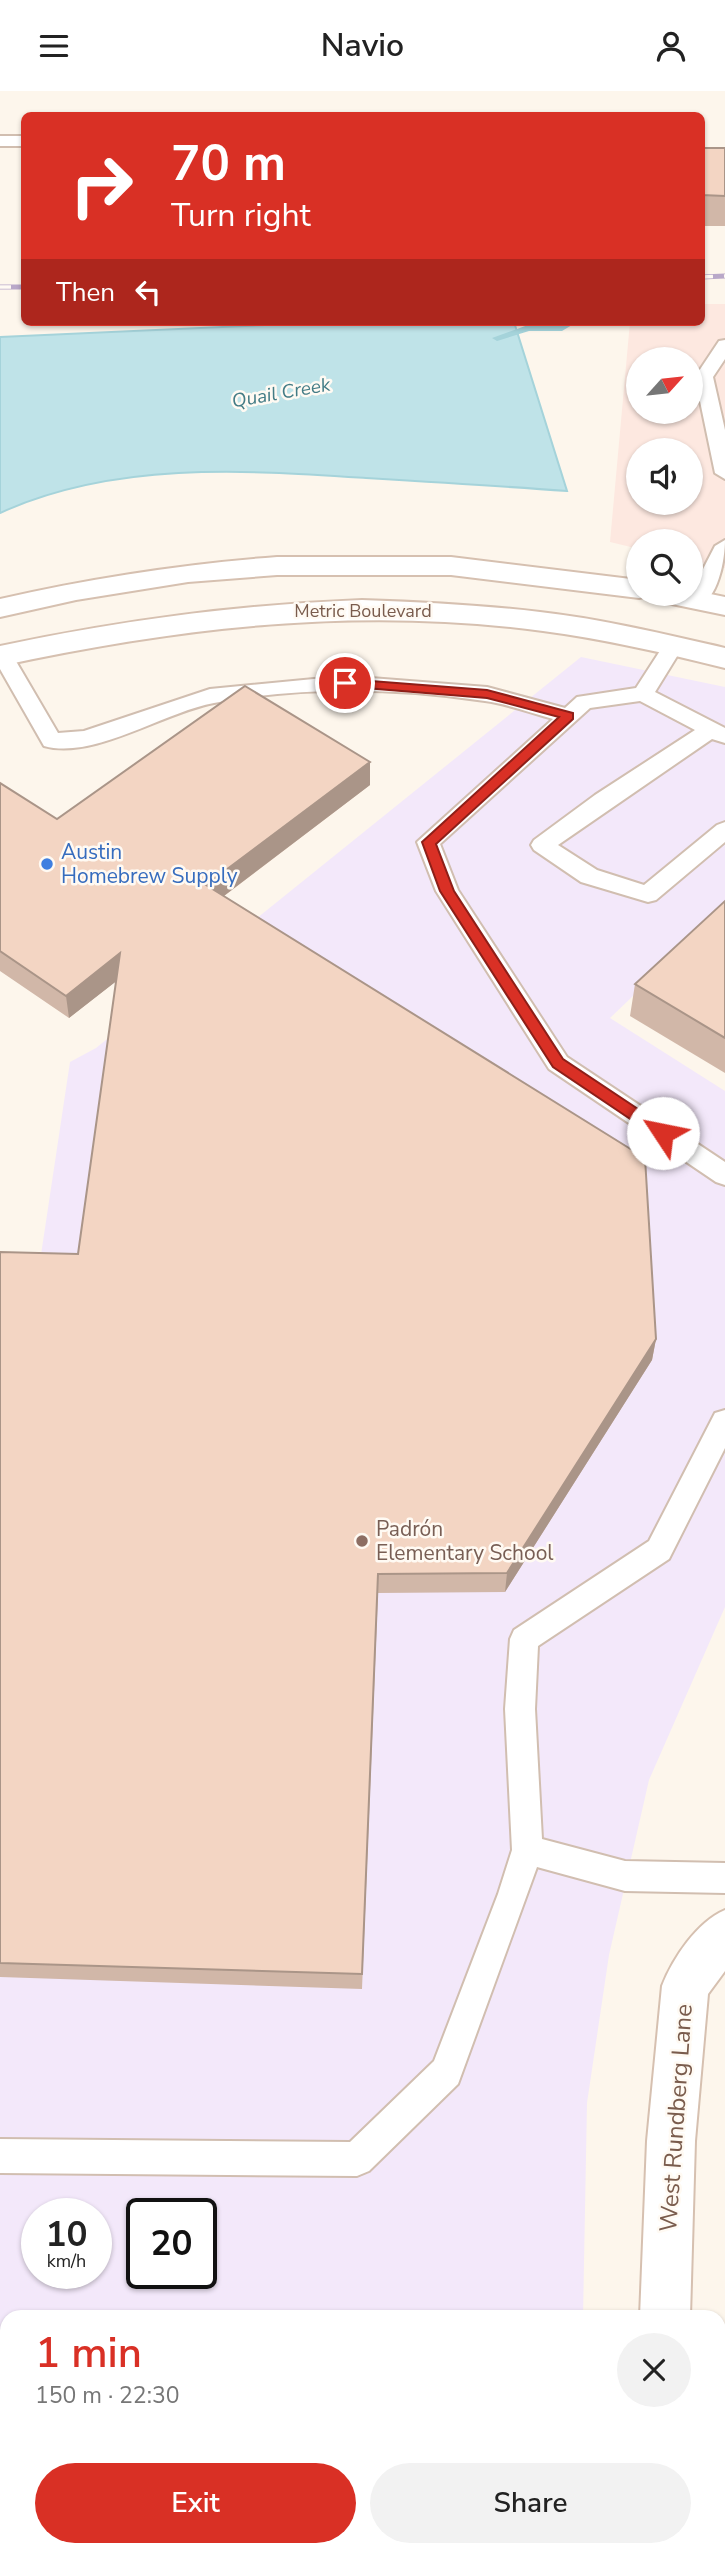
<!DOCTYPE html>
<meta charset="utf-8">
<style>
body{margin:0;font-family:"Nunito Sans",sans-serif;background:#f2f2f2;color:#222;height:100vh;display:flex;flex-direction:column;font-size:26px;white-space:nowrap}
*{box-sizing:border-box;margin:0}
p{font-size:23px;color:#767676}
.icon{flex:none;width:38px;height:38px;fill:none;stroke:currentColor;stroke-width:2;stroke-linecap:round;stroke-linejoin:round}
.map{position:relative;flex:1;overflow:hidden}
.sheet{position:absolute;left:0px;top:2219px;width:726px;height:247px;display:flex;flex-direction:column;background:#fff;border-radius:21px 21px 0 0;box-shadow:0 2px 5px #0004}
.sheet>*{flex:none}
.banner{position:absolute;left:21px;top:21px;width:684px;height:214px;border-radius:10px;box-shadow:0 2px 5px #0004;background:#d93025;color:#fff;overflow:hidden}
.needle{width:46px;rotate:63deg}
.buttons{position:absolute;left:626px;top:256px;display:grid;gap:14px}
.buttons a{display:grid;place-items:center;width:77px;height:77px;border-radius:50%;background:#fff;box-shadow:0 2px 5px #0004;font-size:35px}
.speed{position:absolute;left:21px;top:2107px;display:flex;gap:14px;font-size:35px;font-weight:700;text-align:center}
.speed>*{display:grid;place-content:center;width:91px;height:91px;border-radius:50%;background:#fff;box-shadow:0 2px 5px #0004;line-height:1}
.speed small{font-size:18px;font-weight:400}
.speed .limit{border:4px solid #111;border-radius:10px;background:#fff;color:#111}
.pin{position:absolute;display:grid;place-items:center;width:60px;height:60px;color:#fff;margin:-30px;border:4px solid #fff;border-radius:50%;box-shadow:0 2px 7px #0007}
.me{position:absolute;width:77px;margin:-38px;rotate:304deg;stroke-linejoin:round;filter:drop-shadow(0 0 5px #0008)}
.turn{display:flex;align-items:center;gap:24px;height:147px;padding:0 35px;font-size:32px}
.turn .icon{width:91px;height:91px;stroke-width:2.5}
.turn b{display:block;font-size:49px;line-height:60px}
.then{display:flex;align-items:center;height:66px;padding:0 35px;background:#0003;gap:14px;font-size:26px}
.round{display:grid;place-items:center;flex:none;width:74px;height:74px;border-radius:37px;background:#f2f2f2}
.overview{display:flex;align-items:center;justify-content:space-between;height:119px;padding:0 35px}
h1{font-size:42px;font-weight:600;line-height:52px;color:#d93025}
.button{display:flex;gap:14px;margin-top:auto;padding:14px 35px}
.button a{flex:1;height:80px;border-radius:42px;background:#d93025;color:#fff;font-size:28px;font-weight:600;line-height:80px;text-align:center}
.button a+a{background:#f2f2f2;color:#222}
header{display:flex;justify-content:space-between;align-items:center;height:91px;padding:0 35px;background:#fff;font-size:32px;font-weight:600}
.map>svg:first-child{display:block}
.residential{fill:#f5e8da}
.commercial{fill:#fde8e0;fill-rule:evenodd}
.education{fill:#f3e8fa;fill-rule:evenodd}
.water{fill:#bfe3e8;stroke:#a5d3da;stroke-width:2}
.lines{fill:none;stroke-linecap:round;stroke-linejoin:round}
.stream{fill:#a5d3da;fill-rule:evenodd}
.lane-casing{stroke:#d1beb0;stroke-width:4}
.secondary-casing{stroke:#d6c0b0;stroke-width:4}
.lane{fill:#fff;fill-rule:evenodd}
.secondary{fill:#fff;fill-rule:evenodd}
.rail-casing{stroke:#b9a8c9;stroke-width:5}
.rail{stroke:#fffaf3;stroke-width:3.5;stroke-dasharray:11;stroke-linecap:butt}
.wall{fill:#d1b7a8}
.shaded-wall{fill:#aa9588}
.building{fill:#f3d5c3;stroke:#aa9588;stroke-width:2}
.route{fill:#d93025;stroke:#8d1f18;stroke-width:2}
.shop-dot{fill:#3f7fe0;stroke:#fffaf3;stroke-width:2.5}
.education-dot{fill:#8d6e63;stroke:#fffaf3;stroke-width:2.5}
.labels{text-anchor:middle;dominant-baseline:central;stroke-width:5;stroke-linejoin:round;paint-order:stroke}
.far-street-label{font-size:18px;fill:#7a5c4d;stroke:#fffaf3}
.far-water-label{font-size:19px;font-style:italic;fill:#437c86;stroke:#fffaf3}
.shop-label{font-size:21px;fill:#366cbe;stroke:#fffaf3;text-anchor:start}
.education-label{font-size:21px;fill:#785e54;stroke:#fffaf3;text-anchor:start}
.near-street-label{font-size:24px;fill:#7a5c4d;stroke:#fffaf3}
</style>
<header><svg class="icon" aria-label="menu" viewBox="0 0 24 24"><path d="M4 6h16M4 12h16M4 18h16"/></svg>Navio<svg class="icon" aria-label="person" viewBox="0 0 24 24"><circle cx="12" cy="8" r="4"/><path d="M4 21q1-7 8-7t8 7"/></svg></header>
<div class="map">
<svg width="725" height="2465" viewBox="0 0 725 2465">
<rect width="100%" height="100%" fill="#fdf6ec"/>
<path class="residential" d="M0 2258H7V2459H550V2465H0Z"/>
<path class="commercial" d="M702 213H725V477L691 469V450H639V458L610 451 630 231H702ZM639 268H691V320H639ZM639 359H691V411H639Z"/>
<path class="education" d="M581 566 725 596V817L610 927 725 1000V1516L649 1689 609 1864 587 2012 583 2226H7V2258H0V1383H8L70 971 96 957ZM37 2123H96V2182H37ZM142 2123H201V2182H142Z"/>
<path class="water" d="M331 231H514L567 400C500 395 433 391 366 387 244 379 114 370 0 422V246Z"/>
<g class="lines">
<path class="stream" d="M564 231H577L562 240H529L497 250 492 247 528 234H560Z"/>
<defs>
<path id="lane" d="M0 45H24V55H0Z
M725 249V268L713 286 725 339V388L715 382 695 286 719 250Z
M725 449C725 468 718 510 697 515L690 513 687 509 715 455Z
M674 547 684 554 655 601 725 637V652L712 648 558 754 597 779 644 794 717 734 725 731V751L656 809 648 811 581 791 534 759 531 754 534 749 595 704 695 639 640 610 590 617 440 753 458 799 567 966 725 1071V1094L716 1091 549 978 436 800 417 751 553 628C531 622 508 613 485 610 397 597 302 595 214 612 164 621 94 669 44 655L0 578V559L10 560 58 642 84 640 210 598 345 585 487 596 565 617 577 606 636 597 667 549Z
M725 1319V1357L669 1468 538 1555 535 1618 542 1748 625 1770 725 1772V1802L625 1800 537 1776 458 1993 369 2080 357 2085 0 2082V2048L350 2051 434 1970 498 1803 512 1759 505 1618 510 1548 514 1539 649 1450 715 1322Z"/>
<path id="secondary" d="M277 466H451L639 489V502H691V499L725 506V524L662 511 649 505 639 507 451 484H277L188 491 76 509 0 526V508C92 487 183 473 277 466Z
M362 509C422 511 481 514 540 521 602 528 664 543 725 557V577C665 562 604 548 543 540 360 515 179 536 0 575V555C123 529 236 514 362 509Z
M725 1819V1880L708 1903 695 2050 690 2226H640L647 2050 662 1895C673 1867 697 1831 725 1819Z
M725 2397V2451L719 2452V2398Z
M649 2459H703V2465H649Z"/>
</defs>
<use href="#lane" class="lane-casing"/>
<use href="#secondary" class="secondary-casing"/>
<use href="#lane" class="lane"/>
<use href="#secondary" class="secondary"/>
<defs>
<path id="rail" d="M702 186 725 185
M0 196H24"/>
</defs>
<use href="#rail" class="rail-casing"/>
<use href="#rail" class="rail"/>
</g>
<path class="wall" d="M702 57H725V135H702Z
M0 692 57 728 370 694 224 805 656 1248 652 1269 505 1501 378 1502 362 1898 0 1886V1161L78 1163 116 890 69 927 0 880Z
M725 810V982L630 925 635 893Z"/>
<path class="shaded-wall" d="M370 671V694L208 817 206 794Z
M120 862 123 885 69 927 66 905Z
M656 1248 652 1269 505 1501 507 1482Z"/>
<path class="building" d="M702 57H725V105L702 104Z
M245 595 370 671 206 794 645 1067 656 1248 507 1482 378 1483 362 1883 0 1872V1161L78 1163 120 862 66 905 0 860V692L57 728Z
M725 810V947L635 893Z
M0 2399H7V2459H516V2465H0Z"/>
<path class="route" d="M345 588 487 599 573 622V628L436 753 454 800 563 968 668 1038V1046H657L553 976 440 800 422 751 559 626 487 607 341 595V589Z"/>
<circle class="shop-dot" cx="47" cy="773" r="7"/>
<circle class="education-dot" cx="362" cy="1450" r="7"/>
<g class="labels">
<g class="far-street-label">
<text x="363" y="520">Metric Boulevard</text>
</g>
<g class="far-water-label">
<text transform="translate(281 302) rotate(-10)">Quail Creek</text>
</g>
<g class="shop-label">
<text x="61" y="761">Austin<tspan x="61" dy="24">Homebrew Supply</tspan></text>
</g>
<g class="education-label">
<text x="376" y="1438">Padrón<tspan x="376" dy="24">Elementary School</tspan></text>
</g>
<g class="near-street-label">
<text transform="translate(676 2027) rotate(-86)">West Rundberg Lane</text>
</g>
</g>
</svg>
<div class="buttons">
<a><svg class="needle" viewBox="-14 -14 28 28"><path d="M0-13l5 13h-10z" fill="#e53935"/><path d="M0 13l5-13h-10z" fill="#767676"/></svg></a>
<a><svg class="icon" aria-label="sound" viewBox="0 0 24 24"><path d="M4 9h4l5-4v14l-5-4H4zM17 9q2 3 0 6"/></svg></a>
<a><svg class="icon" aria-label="search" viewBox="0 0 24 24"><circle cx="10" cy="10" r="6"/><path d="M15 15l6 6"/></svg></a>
</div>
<div class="speed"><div>10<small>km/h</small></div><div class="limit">20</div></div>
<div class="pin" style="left:345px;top:592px;background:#d93025"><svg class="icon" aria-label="arrive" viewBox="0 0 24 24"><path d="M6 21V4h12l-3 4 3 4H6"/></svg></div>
<svg class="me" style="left:663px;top:1042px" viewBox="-20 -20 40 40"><circle r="19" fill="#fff"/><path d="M0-13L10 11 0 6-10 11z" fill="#d93025"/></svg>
<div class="banner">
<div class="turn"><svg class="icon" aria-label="right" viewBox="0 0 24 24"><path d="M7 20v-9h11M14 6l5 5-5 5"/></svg><div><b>70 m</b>Turn right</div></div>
<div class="then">Then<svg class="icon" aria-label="left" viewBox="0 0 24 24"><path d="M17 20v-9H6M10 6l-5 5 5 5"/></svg></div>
</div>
<section class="sheet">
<div class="overview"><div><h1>1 min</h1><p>150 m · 22:30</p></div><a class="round"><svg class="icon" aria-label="close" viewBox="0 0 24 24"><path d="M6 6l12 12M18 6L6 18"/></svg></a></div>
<div class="button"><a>Exit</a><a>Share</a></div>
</section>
</div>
